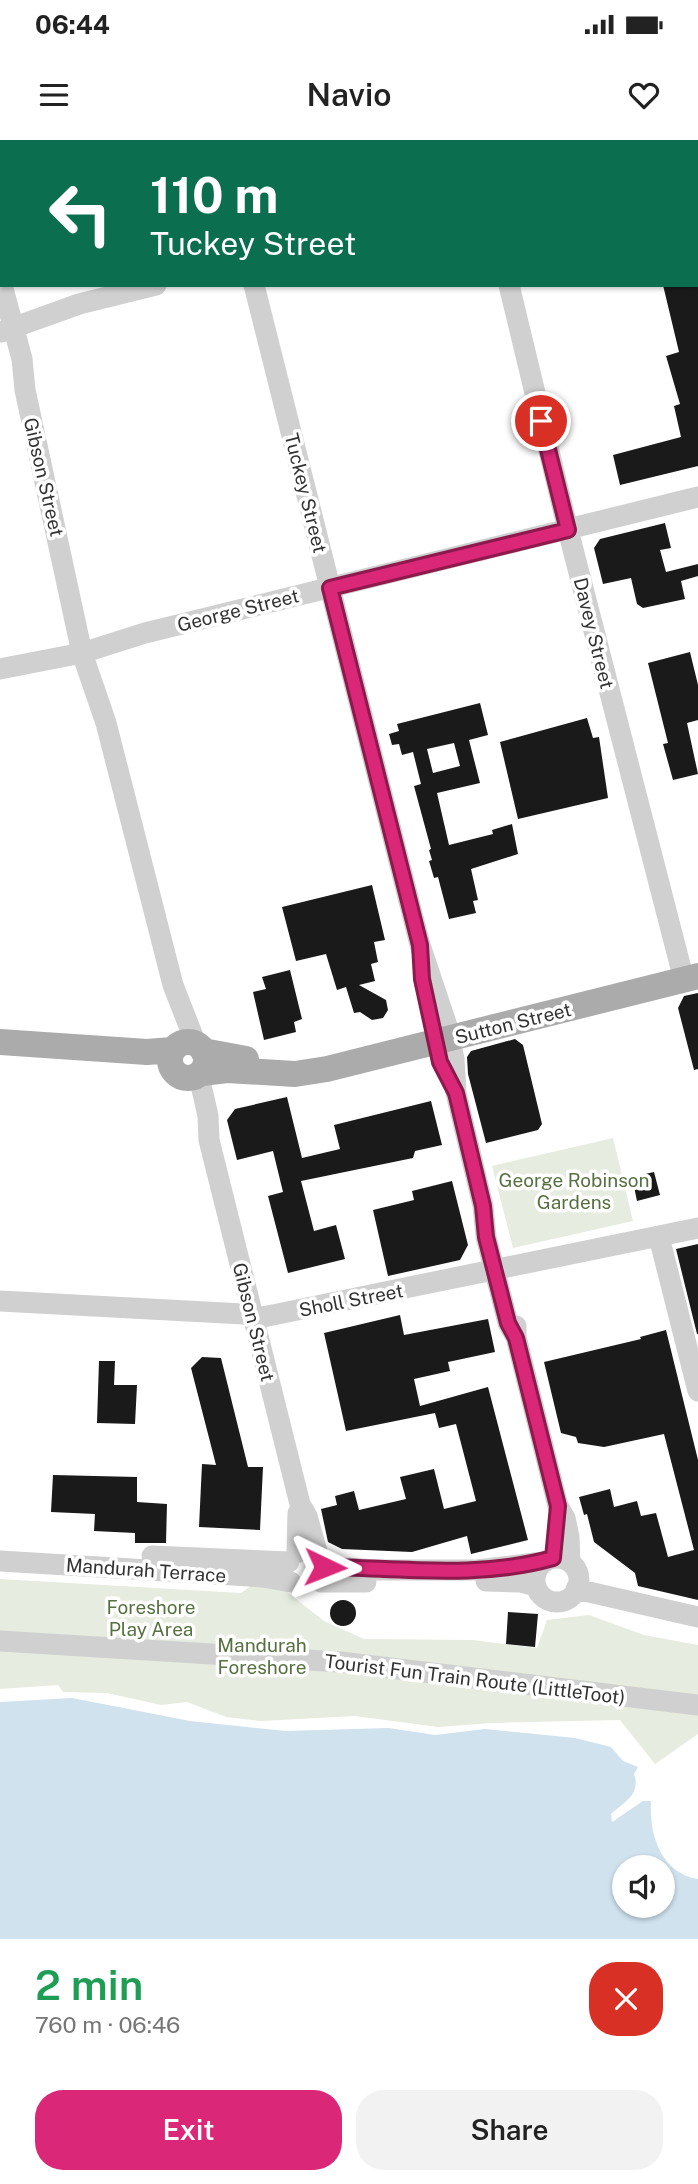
<!DOCTYPE html>
<meta charset="utf-8">
<style>
body{margin:0;font-family:"Public Sans",sans-serif;background:#f2f2f2;color:#222;height:100vh;display:flex;flex-direction:column;font-size:26px;white-space:nowrap}
*{box-sizing:border-box;margin:0}
p{font-size:23px;color:#767676}
.icon{flex:none;width:38px;height:38px;fill:none;stroke:currentColor;stroke-width:2;stroke-linecap:round;stroke-linejoin:round}
.map{position:relative;height:1799px;overflow:hidden}
.sheet{display:flex;flex-direction:column;background:#fff;flex:1}
.sheet>*{flex:none}
.top-card{position:absolute;left:0px;top:0px;width:698px;height:147px;box-shadow:0 2px 5px #0004;background:#0b6e4f;color:#fff;overflow:hidden}
.buttons{position:absolute;left:612px;top:1715px;display:grid;gap:14px}
.buttons a{display:grid;place-items:center;width:63px;height:63px;border-radius:50%;background:#fff;box-shadow:0 2px 5px #0004;font-size:35px}
.pin{position:absolute;display:grid;place-items:center;width:60px;height:60px;color:#fff;margin:-30px;border:4px solid #fff;border-radius:50%;box-shadow:0 2px 7px #0007}
.me{position:absolute;width:77px;margin:-38px;rotate:92deg;stroke-linejoin:round;filter:drop-shadow(0 0 5px #0008)}
.turn{display:flex;align-items:center;gap:24px;height:147px;padding:0 35px;font-size:32px}
.turn .icon{width:91px;height:91px;stroke-width:2.5}
.turn b{display:block;font-size:49px;line-height:60px}
.round{display:grid;place-items:center;flex:none;width:74px;height:74px;border-radius:28px;background:#f2f2f2}
.headline{display:flex;align-items:center;justify-content:space-between;height:119px;padding:0 35px}
h1{font-size:42px;font-weight:600;line-height:52px;color:#1e9e55}
.action{display:flex;gap:14px;margin-top:auto;padding:14px 35px}
.action a{flex:1;height:80px;border-radius:28px;background:#db2777;color:#fff;font-size:28px;font-weight:600;line-height:80px;text-align:center}
.action a+a{background:#f2f2f2;color:#222}
.status{display:flex;justify-content:space-between;align-items:center;height:49px;padding:0 35px;background:#fff;direction:ltr}
.status svg{height:19px;fill:currentColor}
header{display:flex;justify-content:space-between;align-items:center;height:91px;padding:0 35px;background:#fff;font-size:32px;font-weight:600}
.map>svg:first-child{display:block}
.green{fill:#e6ecdf}
.water{fill:#cfe2ee;fill-rule:evenodd}
.building{fill:#1a1a1a;fill-rule:evenodd}
.lines{fill:none;stroke-linecap:round;stroke-linejoin:round}
.minor{stroke:#d0d0d0;stroke-width:21}
.major{stroke:#ababab;stroke-width:26}
.route-casing{stroke:#8e194d;stroke-width:18}
.route{stroke:#db2777;stroke-width:12}
.labels{text-anchor:middle;dominant-baseline:central;stroke-width:7;stroke-linejoin:round;paint-order:stroke}
.street-label{font-size:19px;fill:#333;stroke:#fff}
.park-label{font-size:19px;fill:#56703f;stroke:#fff}
</style>
<div class="status"><b>06:44</b><svg viewBox="0 0 49 12"><path d="M0 12V9h3v3zM5 12V6h3v6zM10 12V3h3v9zM15 12V0h3v12zM26 1h20v11H26zM47 4h2v5h-2z"/></svg></div>
<header><svg class="icon" aria-label="menu" viewBox="0 0 24 24"><path d="M4 6h16M4 12h16M4 18h16"/></svg>Navio<svg class="icon" aria-label="heart" viewBox="0 0 24 24"><path d="M12 20l-8-8c-3-5 5-10 8-4 3-6 11-1 8 4z"/></svg></header>
<div class="map">
<svg width="698" height="1799" viewBox="0 0 698 1799">
<rect width="100%" height="100%" fill="#fff"/>
<path class="green" d="M613 998 633 1081 513 1108 492 1026Z
M0 1439 241 1453 259 1440 281 1447 324 1481 364 1499 473 1500 537 1508 547 1480 589 1475 644 1495 698 1505V1594L655 1624 620 1580 491 1583 438 1587 355 1576 261 1581 226 1577 187 1562 161 1565 107 1553 63 1552 58 1545 0 1549Z"/>
<path class="water" d="M72 1558 190 1581 286 1591 389 1588 435 1595 485 1589 575 1598 611 1607 623 1621 638 1627 634 1634C641 1654 625 1662 611 1674L612 1682 643 1661H651C649 1693 660 1733 698 1739V1799H0V1562ZM625 1727H663V1766H625Z"/>
<path class="building" d="M663 145H698V326L620 345 613 315 681 297 674 266 680 264 666 216 679 212Z
M665 383 671 408 660 410 666 432 698 424V436L681 441 685 459 643 468 637 464 631 438 603 444 594 408 600 399Z
M690 512 698 545V580L687 583 698 634 673 640 663 604 668 603 648 523Z
M480 563 488 595 469 600 480 643 437 653 449 705 493 694 492 690 512 684 518 714 471 729 478 760 473 761 476 773 449 779 438 737 434 738 429 721 432 720 429 710 431 709 414 646 421 644 413 612 402 615 399 604 392 605 389 594 399 591 397 584ZM454 603 460 626 433 633 427 609Z
M587 578 593 598 599 597 608 658 518 679 500 602Z
M372 745 385 800 374 802 378 822 371 824 375 841 359 845 386 860 388 870 383 878 372 880 360 872 354 873 346 847 337 850 326 814 296 821 282 767Z
M290 830 302 879 294 882 296 892 264 900 253 852 266 849 262 837Z
M698 853V929L694 930 678 868 684 856Z
M515 899 523 905 542 984 538 990 486 1003 468 934 467 917 471 911Z
M287 957 302 1018 340 1009 334 985 431 961 442 1005 415 1011 413 1018 301 1041 314 1091 336 1085 345 1119 288 1133 268 1056 283 1052 273 1011 237 1020 227 980 235 969Z
M654 1032 660 1055 637 1061 632 1037Z
M452 1041 468 1105 460 1120 388 1136 373 1070 414 1060 412 1051Z
M698 1104V1194H697L676 1109Z
M400 1175 404 1195 488 1179 495 1212 448 1222 450 1231 414 1239 420 1266 488 1247 528 1400 471 1414 467 1396 412 1412 342 1409 328 1402 321 1369 337 1365 335 1356 354 1351 359 1370 406 1359 400 1337 434 1329 444 1369 476 1361 456 1284 439 1288 435 1273 346 1291 324 1193Z
M666 1190 698 1320V1460L638 1446 635 1433 594 1402 587 1374 584 1375 579 1357 610 1349 614 1367 637 1361 641 1376 656 1373 668 1417 694 1410 664 1294 604 1307 578 1303 576 1297 561 1293 544 1222 641 1199 640 1197Z
M202 1217 221 1218 248 1327H263L260 1390 199 1387 202 1324 216 1325 191 1228Z
M99 1221H115L114 1245H137L135 1284 97 1283Z
M53 1335 137 1337V1362L167 1364 166 1403H135V1393L94 1391 95 1374 51 1372Z
M330 1473a13 13 0 1 1 26 0a13 13 0 1 1-26 0Z
M508 1472 538 1474 535 1507 506 1504Z"/>
<g class="lines">
<path class="minor" d="M218 0 219 2
M453 0V2
M696 13H698
M2 145 22 219 25 250 82 513 106 583 173 845 196 904
M254 145 420 805 447 886 454 919 456 953 483 1066 486 1097 508 1183 516 1197
M509 145 568 390 684 840
M1 192 79 164 156 145
M0 529 82 513 145 493 698 357
M199 936 208 976 209 1000 300 1364 307 1376 318 1415
M659 1097 698 1251
M0 1161 243 1174 263 1177 698 1088
M516 1186V1197L558 1366 565 1378 569 1397 570 1422
M297 1413 298 1373
M152 1416 289 1422
M535 1440a22 22 0 1 1 44 0a22 22 0 1 1-44 0Z
M0 1421 263 1437 291 1442
M325 1427 379 1430H477L543 1422
M486 1441 521 1442 536 1446
M321 1442H366
M576 1449 698 1477
M0 1501 340 1522 698 1565"/>
<path class="major" d="M170 920a18 18 0 1 1 36 0a18 18 0 1 1-36 0Z
M0 902 147 912 172 910
M203 911 246 919
M202 933 227 930 295 934 327 929 698 836"/>
</g>
<g class="lines">
<defs>
<path id="route" d="M325 1427C401 1428 479 1439 553 1418L558 1366 516 1198 508 1183 486 1097 483 1066 456 953 440 922 422 839 420 805 330 448 568 390 541 281"/>
</defs>
<use href="#route" class="route-casing"/>
<use href="#route" class="route"/>
</g>
<g class="labels">
<g class="street-label">
<text transform="translate(44 337) rotate(77)">Gibson Street</text>
<text transform="translate(306 353) rotate(76)">Tuckey Street</text>
<text transform="translate(238 470) rotate(-14)">George Street</text>
<text transform="translate(594 493) rotate(76)">Davey Street</text>
<text transform="translate(513 883) rotate(-14)">Sutton Street</text>
<text transform="translate(351 1160) rotate(-11)">Sholl Street</text>
<text transform="translate(254 1182) rotate(76)">Gibson Street</text>
<text transform="translate(146 1430) rotate(4)">Mandurah Terrace</text>
<text transform="translate(475 1539) rotate(7)">Tourist Fun Train Route (LittleToot)</text>
</g>
<g class="park-label">
<text x="574" y="1040">George Robinson<tspan x="574" dy="22">Gardens</tspan></text>
<text x="151" y="1467">Foreshore<tspan x="151" dy="22">Play Area</tspan></text>
<text x="262" y="1505">Mandurah<tspan x="262" dy="22">Foreshore</tspan></text>
</g>
</g>
</svg>
<div class="buttons">
<a><svg class="icon" aria-label="sound" viewBox="0 0 24 24"><path d="M4 9h4l5-4v14l-5-4H4zM17 9q2 3 0 6"/></svg></a>
</div>
<div class="pin" style="left:541px;top:281px;background:#d93025"><svg class="icon" aria-label="arrive" viewBox="0 0 24 24"><path d="M6 21V4h12l-3 4 3 4H6"/></svg></div>
<svg class="me" style="left:325px;top:1427px" viewBox="-20 -20 40 40"><path d="M0-17L14 15 0 8-14 15z" fill="#db2777" stroke="#fff" stroke-width="4"/></svg>
<div class="top-card">
<div class="turn"><svg class="icon" aria-label="left" viewBox="0 0 24 24"><path d="M17 20v-9H6M10 6l-5 5 5 5"/></svg><div><b>110 m</b>Tuckey Street</div></div>
</div>
</div>
<section class="sheet">
<div class="headline"><div><h1>2 min</h1><p>760 m · 06:46</p></div><a class="round" style="background:#d93025;color:#fff"><svg class="icon" aria-label="close" viewBox="0 0 24 24"><path d="M6 6l12 12M18 6L6 18"/></svg></a></div>
<div class="action"><a>Exit</a><a>Share</a></div>
</section>
